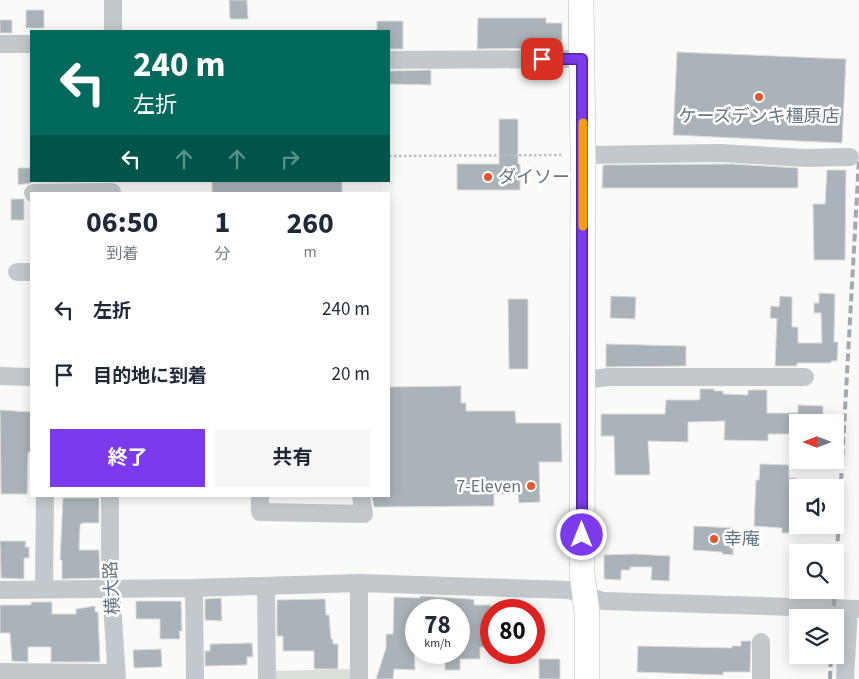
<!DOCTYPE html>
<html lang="ja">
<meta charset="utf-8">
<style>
body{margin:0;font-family:"Source Sans 3","Noto Sans JP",sans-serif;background:#f6f6f7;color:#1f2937;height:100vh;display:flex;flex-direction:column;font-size:19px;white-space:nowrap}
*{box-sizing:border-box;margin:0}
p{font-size:16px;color:#747a83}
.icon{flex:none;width:28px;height:28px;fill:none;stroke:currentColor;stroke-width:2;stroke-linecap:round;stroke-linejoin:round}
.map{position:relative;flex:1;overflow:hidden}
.side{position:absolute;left:30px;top:192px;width:360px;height:305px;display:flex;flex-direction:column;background:#fff;border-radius:0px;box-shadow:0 2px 12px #0003}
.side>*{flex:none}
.guide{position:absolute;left:30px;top:30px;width:360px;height:152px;border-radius:0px;box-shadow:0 2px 12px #0003;background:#00695c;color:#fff;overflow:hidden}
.needle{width:32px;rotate:270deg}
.fabs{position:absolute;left:789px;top:414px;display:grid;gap:10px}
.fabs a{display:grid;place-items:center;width:55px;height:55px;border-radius:0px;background:#fff;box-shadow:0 2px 12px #0003;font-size:25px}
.speed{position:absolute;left:405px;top:599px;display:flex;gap:10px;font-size:25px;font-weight:700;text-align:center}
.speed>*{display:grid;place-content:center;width:65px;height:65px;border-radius:50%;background:#fff;box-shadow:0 2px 12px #0003;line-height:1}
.speed small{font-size:12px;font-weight:400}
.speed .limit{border:8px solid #d22;background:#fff;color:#111}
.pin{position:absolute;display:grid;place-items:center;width:42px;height:42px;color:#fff;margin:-21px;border-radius:10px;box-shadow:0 2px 8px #0006}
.me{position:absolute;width:55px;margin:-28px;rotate:0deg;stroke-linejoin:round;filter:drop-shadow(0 0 4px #0008)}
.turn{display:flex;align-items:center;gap:18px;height:105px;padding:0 20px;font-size:22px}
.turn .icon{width:65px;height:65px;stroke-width:2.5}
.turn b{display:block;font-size:35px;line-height:42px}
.lanes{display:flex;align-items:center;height:48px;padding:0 20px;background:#0003;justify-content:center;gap:25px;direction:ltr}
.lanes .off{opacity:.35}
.eta{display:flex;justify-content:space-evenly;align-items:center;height:85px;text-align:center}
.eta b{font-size:30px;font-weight:700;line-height:35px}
.cta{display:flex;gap:10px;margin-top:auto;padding:10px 20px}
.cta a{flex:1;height:58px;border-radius:0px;background:#7c3aed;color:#fff;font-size:20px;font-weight:700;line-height:58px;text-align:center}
.cta a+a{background:#f6f6f7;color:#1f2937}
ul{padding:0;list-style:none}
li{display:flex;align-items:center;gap:15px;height:65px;padding:0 20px}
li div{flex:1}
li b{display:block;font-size:19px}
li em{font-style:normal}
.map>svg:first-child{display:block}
.green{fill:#dadfd7}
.building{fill:#aab3b9;stroke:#dcdcda}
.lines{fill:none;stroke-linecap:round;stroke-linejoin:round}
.highway-casing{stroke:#b4b9bd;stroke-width:26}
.path{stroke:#bbbfc2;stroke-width:2.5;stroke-dasharray:2.5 2.5;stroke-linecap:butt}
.minor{stroke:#c3c8cc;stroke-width:18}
.highway{stroke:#fff;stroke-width:25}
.rail{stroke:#a2aab0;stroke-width:4;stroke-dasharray:8 4;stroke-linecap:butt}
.route-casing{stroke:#51269a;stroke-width:12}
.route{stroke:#7c3aed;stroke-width:9}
.slow{stroke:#f59e0b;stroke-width:9}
.poi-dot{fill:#e4572e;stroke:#fff;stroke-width:2}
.labels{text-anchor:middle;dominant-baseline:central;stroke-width:5;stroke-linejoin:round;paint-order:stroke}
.poi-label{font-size:18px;fill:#657683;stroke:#fff;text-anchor:start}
.street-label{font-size:18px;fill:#657683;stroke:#fff}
</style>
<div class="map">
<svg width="859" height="679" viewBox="0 0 859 679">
<rect width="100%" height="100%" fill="#fafaf8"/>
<path class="green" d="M356 669 357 679H272V671Z"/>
<path class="building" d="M229 0H247L248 19H230Z
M26 10H44V28H26Z
M478 18H546V23H562V48L477 49Z
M0 20H12V33H0Z
M377 21H403V49H389V31H377Z
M677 52 846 59 842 143 673 135Z
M431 70V85L389 84V71Z
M499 119H518V164H520V190H457V164H499Z
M732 164 798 168V188H602L603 165Z
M18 168H31V183L18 185Z
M827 170H846L845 260H814L813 204H825Z
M212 181H342V194H212Z
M11 199H24V220H11Z
M819 293 835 294 834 342H838L837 361H831V363H797V366H775L777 319 770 318 771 306 779 307 780 296 792 297V327H798V343H822L821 313H814V303H819Z
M611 296 636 297 635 319 610 318Z
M508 299H528V369H509Z
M606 344 686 346V366L606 367Z
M461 386V403H466V411H515L516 423H561L562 462H539L540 502 519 503 518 494H494V506L374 507 372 496H389V387Z
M700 389H714V391H723V394L748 395V390H767V413H798V405L823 406V422H796V434H768V441L724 440 725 421 688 422V442L648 441 650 475H615L614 436H601V414H665L666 400H697L700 399Z
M0 410 31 412V452H28L27 494H1Z
M760 464 789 465V478H796L793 533H782V528L754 526 756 480H759Z
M63 498H99V523H82L80 525 79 550H99L100 578 62 579V560H60Z
M694 526 734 528 733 555 722 554V552L693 550Z
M0 541H26L25 547H29V558H24V579L1 578Z
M635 554 670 556 669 581 651 580 652 567H630V570H621V580L604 579V555Z
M420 596 470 599 474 600V605H491V647H480V659H460V670H445V652H459V610H416L413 612 415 670 394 669 393 679H376L386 648V634H393L394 597 420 598Z
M221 598 222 621 205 620V599Z
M325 599 326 615H329L331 639H333V644H338V669H314V651H283V636H277V600Z
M136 601H181L182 631H179L180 639H160V619H136Z
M31 602H52V614H76V609L95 606V612H98L100 662H51V647H28V662L12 661 10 633H0V605H31Z
M741 641H751L750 672H723V675L637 672 638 646 732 648V646H741Z
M252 643 253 657H247V665L205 666V651H210V644Z
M161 649 162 667 134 668 133 650Z
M539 659H560V679H539Z"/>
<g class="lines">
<defs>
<path id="highway" d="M581 0 583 155 582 574 587 612V679"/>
</defs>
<use href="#highway" class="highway-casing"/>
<path class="path" d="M389 156 564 155"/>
<path class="minor" d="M113 31V0
M0 44H31
M389 60 582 59
M583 155 720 153 805 158 850 157
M33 193 112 192
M17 272H31
M0 376 31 377
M583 380 609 377H805
M110 496V572L117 679
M260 496V512L364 514 361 496
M359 583V679
M266 586 267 679
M194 588 195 679
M0 590 194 588 359 583 569 590 603 601 859 609
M44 590 45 496
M0 672 116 673
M761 679V642
M845 679 849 609"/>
<use href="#highway" class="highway"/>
<path class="rail" d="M835 589 859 159
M833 618 835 590
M830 679 831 655"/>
</g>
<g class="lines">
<defs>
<path id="route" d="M542 59H582V535"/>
</defs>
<use href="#route" class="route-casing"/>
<use href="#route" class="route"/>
<path class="slow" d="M583 226V123"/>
</g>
<g class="poi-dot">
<circle cx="759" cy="97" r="5"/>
<circle cx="488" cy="177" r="5"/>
<circle cx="531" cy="486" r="5"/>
<circle cx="714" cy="539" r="5"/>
</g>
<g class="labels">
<g class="poi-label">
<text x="759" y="116" text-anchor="middle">ケーズデンキ橿原店</text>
<text x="498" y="177">ダイソー</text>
<text x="521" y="486" text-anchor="end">7-Eleven</text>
<text x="724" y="539">幸庵</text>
</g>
<g class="street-label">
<text transform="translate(112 588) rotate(-93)">横大路</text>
</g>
</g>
</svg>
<div class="fabs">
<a><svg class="needle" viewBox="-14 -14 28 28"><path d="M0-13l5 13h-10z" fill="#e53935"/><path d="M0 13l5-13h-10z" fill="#747a83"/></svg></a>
<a><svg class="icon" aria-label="sound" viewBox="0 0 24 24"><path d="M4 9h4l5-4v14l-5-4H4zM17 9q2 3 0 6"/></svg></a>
<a><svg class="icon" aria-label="search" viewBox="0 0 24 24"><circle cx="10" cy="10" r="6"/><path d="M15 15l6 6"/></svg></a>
<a><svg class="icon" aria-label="layers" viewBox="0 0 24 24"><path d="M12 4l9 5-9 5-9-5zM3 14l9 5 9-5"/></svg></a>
</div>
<div class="speed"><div>78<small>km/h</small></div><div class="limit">80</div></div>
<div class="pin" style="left:542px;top:59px;background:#d93025"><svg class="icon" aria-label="arrive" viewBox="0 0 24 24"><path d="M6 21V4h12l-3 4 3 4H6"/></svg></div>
<svg class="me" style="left:582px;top:535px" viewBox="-20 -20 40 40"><circle r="17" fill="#7c3aed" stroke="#fff" stroke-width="3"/><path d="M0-11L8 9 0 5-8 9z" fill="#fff"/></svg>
<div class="guide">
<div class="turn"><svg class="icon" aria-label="left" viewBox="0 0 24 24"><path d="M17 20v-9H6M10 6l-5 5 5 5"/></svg><div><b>240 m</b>左折</div></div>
<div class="lanes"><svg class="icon" aria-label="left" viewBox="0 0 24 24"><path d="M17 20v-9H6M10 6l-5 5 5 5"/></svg><svg class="icon off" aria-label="ahead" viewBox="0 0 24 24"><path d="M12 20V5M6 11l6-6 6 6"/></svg><svg class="icon off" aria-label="ahead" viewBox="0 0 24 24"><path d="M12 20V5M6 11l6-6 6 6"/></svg><svg class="icon off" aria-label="right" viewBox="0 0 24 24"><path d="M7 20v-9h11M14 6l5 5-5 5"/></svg></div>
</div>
<section class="side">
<div class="eta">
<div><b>06:50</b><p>到着</p></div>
<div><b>1</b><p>分</p></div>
<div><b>260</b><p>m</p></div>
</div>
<ul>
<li><svg class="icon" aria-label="left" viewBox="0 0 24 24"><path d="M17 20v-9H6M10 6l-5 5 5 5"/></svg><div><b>左折</b></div><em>240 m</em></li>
<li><svg class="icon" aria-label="arrive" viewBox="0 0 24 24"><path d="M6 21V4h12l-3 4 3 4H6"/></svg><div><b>目的地に到着</b></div><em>20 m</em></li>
</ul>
<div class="cta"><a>終了</a><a>共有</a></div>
</section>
</div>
